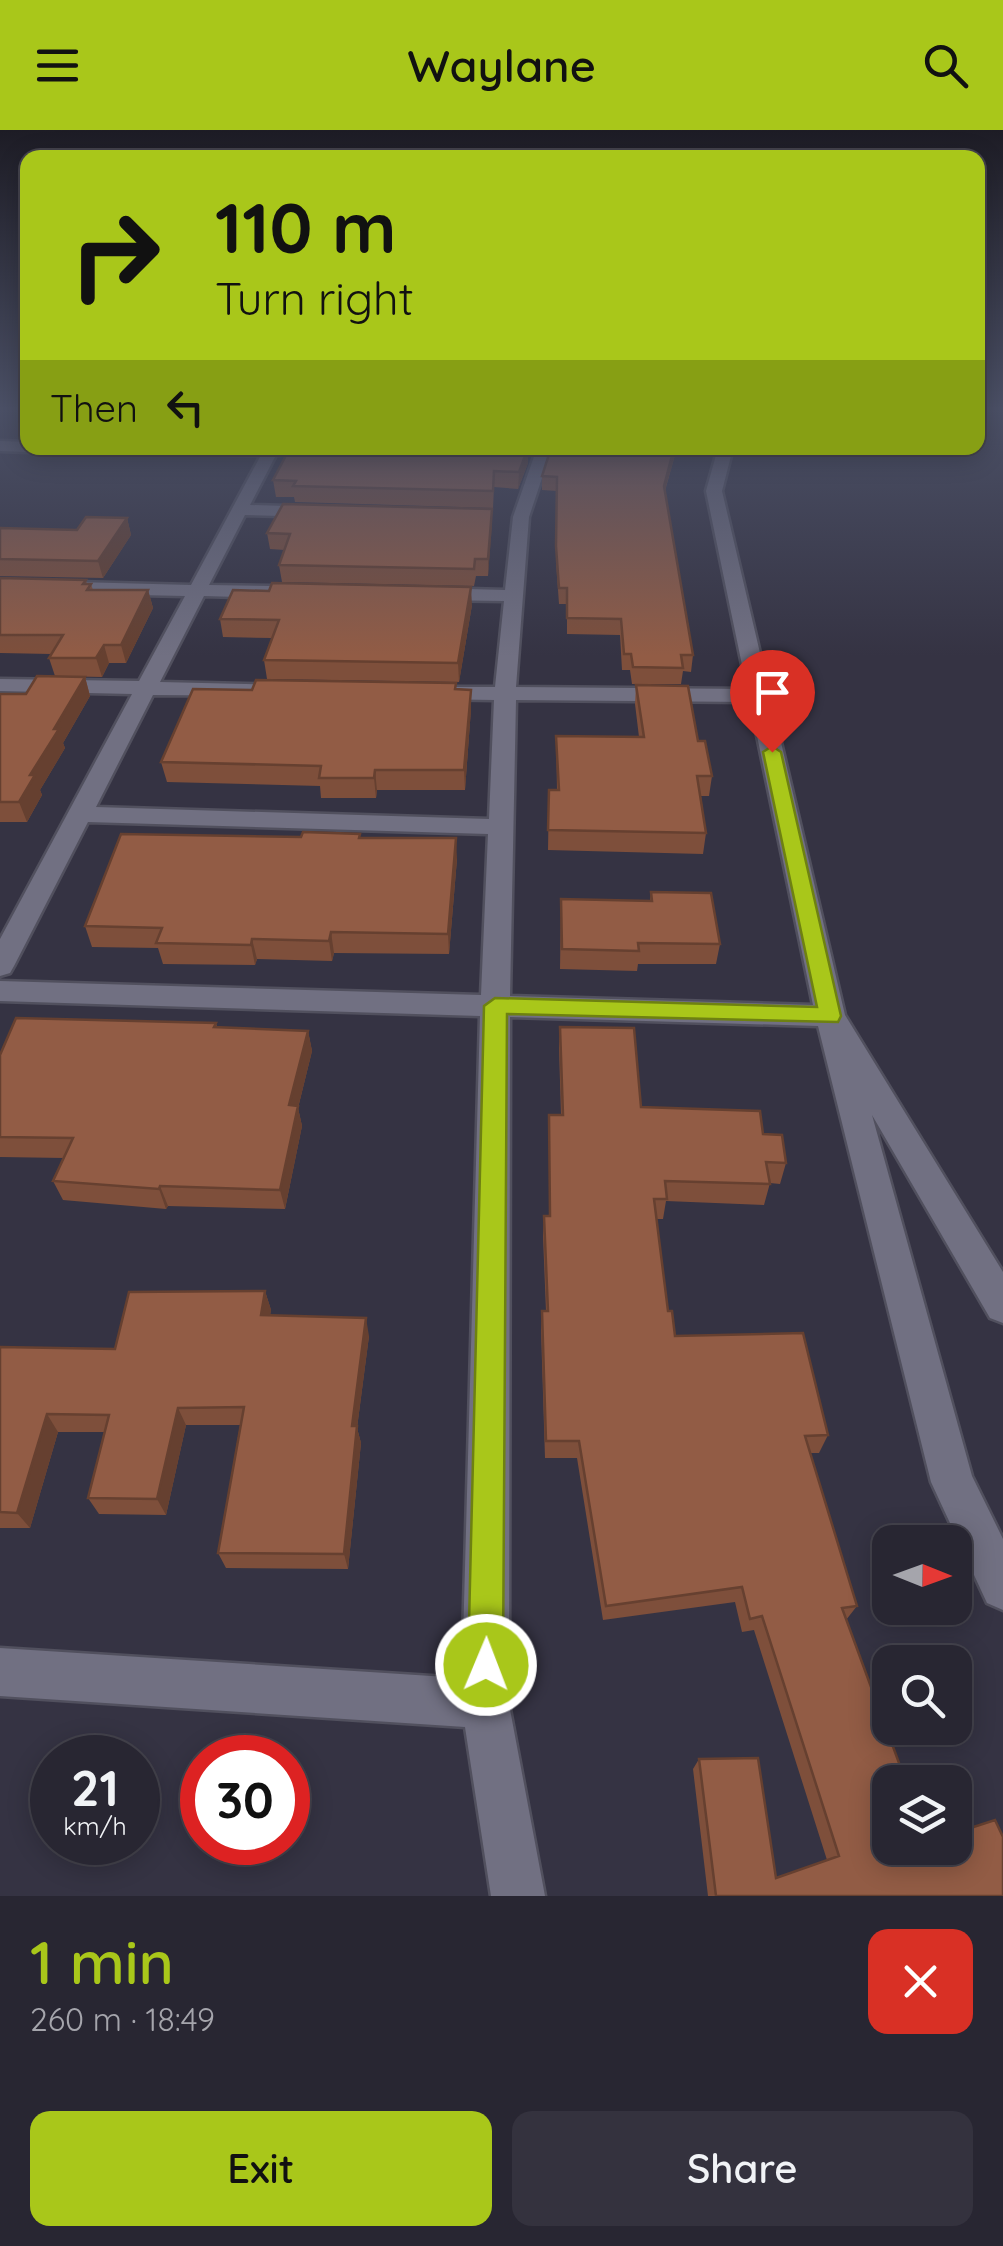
<!DOCTYPE html>
<meta charset="utf-8">
<style>
body{margin:0;font-family:Quicksand,sans-serif;background:#34323e;color:#f1f3f6;height:100vh;display:flex;flex-direction:column;font-size:38px;white-space:nowrap}
*{box-sizing:border-box;margin:0}
p{font-size:32px;color:#a5a5ac}
.icon{flex:none;width:55px;height:55px;fill:none;stroke:currentColor;stroke-width:2;stroke-linecap:round;stroke-linejoin:round}
.map{position:relative;height:1766px;overflow:hidden}
.sheet{display:flex;flex-direction:column;background:#282632;flex:1}
.sheet>*{flex:none}
.hud{position:absolute;left:20px;top:20px;width:965px;height:305px;border-radius:20px;box-shadow:0 5px 25px #0003,0 0 0 2px #44434d;background:#a9c71a;color:#111;overflow:hidden}
.needle{width:65px;rotate:91deg}
.buttons{position:absolute;left:872px;top:1395px;display:grid;gap:20px}
.buttons a{display:grid;place-items:center;width:100px;height:100px;border-radius:20px;background:#282632;box-shadow:0 5px 25px #0003,0 0 0 2px #44434d;font-size:50px}
.speed{position:absolute;left:30px;top:1605px;display:flex;gap:20px;font-size:50px;font-weight:700;text-align:center}
.speed>*{display:grid;place-content:center;width:130px;height:130px;border-radius:50%;background:#282632;box-shadow:0 5px 25px #0003,0 0 0 2px #44434d;line-height:1}
.speed small{font-size:25px;font-weight:400}
.speed .limit{border:15px solid #d22;background:#fff;color:#111}
.pin{position:absolute;display:grid;place-items:center;width:85px;height:85px;color:#fff;margin:-102px -42px;border-radius:50% 50% 50% 0;rotate:-45deg;box-shadow:0 0 10px #0007}
.pin .icon{rotate:45deg}
.me{position:absolute;width:110px;margin:-55px;rotate:1deg;stroke-linejoin:round;filter:drop-shadow(0 0 8px #0008)}
.turn{display:flex;align-items:center;gap:35px;height:210px;padding:0 30px;font-size:45px}
.turn .icon{width:130px;height:130px;stroke-width:2.5}
.turn b{display:block;font-size:70px;line-height:85px}
.then{display:flex;align-items:center;height:95px;padding:0 30px;background:#0003;gap:20px;font-size:38px}
.round{display:grid;place-items:center;flex:none;width:105px;height:105px;border-radius:20px;background:#34323e}
.summary{display:flex;align-items:center;justify-content:space-between;height:170px;padding:0 30px}
h1{font-size:60px;font-weight:600;line-height:75px;color:#a9c71a}
.action{display:flex;gap:20px;margin-top:auto;padding:20px 30px}
.action a{flex:1;height:115px;border-radius:20px;background:#a9c71a;color:#111;font-size:40px;font-weight:600;line-height:115px;text-align:center}
.action a+a{background:#34323e;color:#f1f3f6}
header{display:flex;justify-content:space-between;align-items:center;height:130px;padding:0 30px;background:#a9c71a;color:#111;font-size:45px;font-weight:600}
.map>svg:first-child{display:block}
.lines{fill:none;stroke-linecap:round;stroke-linejoin:round}
.street-casing{stroke:#51505e;stroke-width:5}
.street{fill:#717082;fill-rule:evenodd}
.wall{fill:#7e4f3b}
.shaded-wall{fill:#664030}
.building{fill:#925c45;stroke:#664030;stroke-width:2.5}
.route{fill:#a9c71a;stroke:#6e8111;stroke-width:2.5}
</style>
<header><svg class="icon" aria-label="menu" viewBox="0 0 24 24"><path d="M4 6h16M4 12h16M4 18h16"/></svg>Waylane<svg class="icon" aria-label="search" viewBox="0 0 24 24"><circle cx="10" cy="10" r="6"/><path d="M15 15l6 6"/></svg></header>
<div class="map">
<svg width="1003" height="1766" viewBox="0 0 1003 1766">
<rect width="100%" height="100%" fill="#353343"/>
<g class="lines">
<defs>
<path id="street" d="M0 311 28 312V318H35L28 322 0 321Z
M80 318H293V324L276 325 250 375 318 377 326 382 318 387 245 385 209 455 272 456 281 462 272 468 204 466 160 552 291 555 302 561 299 566 153 565 96 677 489 689 494 570 432 569 421 563 432 557H495L504 471 433 470 423 464 433 458 505 460 513 387 537 318H552L529 387 516 557 747 559 706 361 718 318H733L722 361 845 885 1003 1142V1193L990 1188 872 985 972 1346 1003 1409V1480L987 1473 931 1352 818 896 510 887 509 1574 545 1766H491L465 1597 0 1566V1518L462 1548 480 886 0 871V851L481 865 488 704 88 692 14 836 10 843 0 846V809L132 564 0 561V549L139 551 185 466 0 462V450L191 455 261 325 88 323ZM516 570 750 572 813 875 510 866Z"/>
</defs>
<use href="#street" class="street-casing"/>
<use href="#street" class="street"/>
</g>
<path class="wall" d="M551 318H677L665 361 693 525 691 542 683 541 681 554H632L630 540H622L620 505 567 504V474H559L556 432 557 361 542 360V346Z
M528 333 518 359 494 357 493 378 295 372 294 367H276L273 350Z
M492 379 488 446H476L474 456 282 452 279 435 285 420 270 419 267 403Z
M127 388 131 405 103 448 0 446V398L77 400Z
M0 448 86 450 87 454H91L93 460H148L153 478 126 533H109L102 547 55 546 49 528 51 524 0 523Z
M472 475 459 552 267 549 264 530 272 508 223 507 220 489Z
M85 547 90 566 63 613 65 618 40 660 42 665 27 692H0V564H26Z
M636 555 698 611 712 646 709 666H701L706 703 703 724 548 720 549 660H557L556 606 639 607 635 574Z
M456 559 471 579 465 660H377L376 668H321L320 656 167 652 161 632 252 560Z
M360 708 457 729 449 824 334 823 332 831 257 829 255 835 163 834 158 818 92 817 85 796Z
M651 762 720 814 716 834H638L637 841 560 839 561 769 650 771Z
M216 893 217 897 308 901 312 921 298 978 302 996 285 1079 168 1076 166 1079 63 1070 53 1051 64 1028 0 1027V925Z
M560 897 641 977 763 1004 786 1033 780 1054 770 1053 764 1075 666 1071 663 1089H656L668 1181 675 1206 828 1305 819 1323H810L857 1476 846 1490 890 1718 1003 1766H708L693 1639 699 1629 776 1748 827 1730 754 1500 742 1502 735 1472 603 1490 577 1328H545L541 1200 542 1181H546L543 1106 544 1086H549V985H561L559 918Z
M265 1161 271 1180 270 1185 369 1206 357 1298 361 1313 348 1439 226 1438 218 1423 240 1295H186L166 1385 99 1384 88 1368 104 1302H58L30 1398H0V1217L115 1219Z"/>
<path class="shaded-wall" d="M528 318V333L518 359 519 342Z
M674 318H677L662 370 664 356Z
M492 379V395L488 446V429Z
M127 388 131 405 103 448 98 431Z
M471 457 472 475 459 552 458 533Z
M148 460 153 478 126 533 121 515Z
M104 515 109 533 102 547 96 528Z
M85 547 90 566 63 613 65 618 40 660 42 665 27 692 19 672 30 645 54 599Z
M471 560V579L465 660 464 640Z
M375 640 377 660 376 668 374 648Z
M456 708 457 729 449 824 448 804Z
M331 802 334 823 332 831 329 811Z
M252 809 257 829 255 835 251 815Z
M308 901 312 921 298 978 302 996 285 1079 280 1060 289 975Z
M160 1056 168 1076 166 1079 159 1059Z
M265 1161 271 1180 267 1203 261 1185Z
M366 1188 369 1206 357 1298 361 1313 348 1439 344 1424 352 1296Z
M178 1278 186 1295 166 1385 157 1369Z
M47 1284 58 1302 30 1398 17 1383Z"/>
<path class="building" d="M290 318H528L519 342 494 341 493 361 293 356 296 351 273 350Z
M551 318H674L664 356 693 525H681L683 538 633 537 631 524H624L621 489 567 488V458H559L556 416 557 347 542 346Z
M283 374 492 379 488 429H475L474 439 279 435 290 404 267 403Z
M86 387 127 388 98 431 0 429V398L77 400Z
M0 448 86 450 83 454H91L87 460H148L121 515H104L96 528H49L63 505H0Z
M272 453 471 457 458 533 264 530 279 490 220 489 233 460 269 461Z
M37 546 85 547 54 599H59L30 645H35L19 672H0V564H26Z
M256 550 456 553 455 559 471 560 464 640H375L374 648H319L321 636 161 632 193 559 252 560Z
M636 555 688 556 698 611H705L712 646H697L706 703 548 700 549 660H559L556 606 644 607Z
M303 702 360 704 359 708H456L448 804 331 802 329 811 252 809 251 815 156 813 162 798 85 796 121 704 301 707Z
M651 762 711 763 720 814 638 813 639 821 562 819 561 769 652 771Z
M16 888 216 893 214 897 308 901 289 975 298 976 280 1060 160 1056 159 1059 53 1051 73 1008 0 1007V925Z
M560 897 634 898 641 977 760 981 763 1004 782 1005 786 1033 766 1032 770 1054 665 1051 667 1069H654L668 1181H672L675 1206 803 1203 828 1305 805 1306 857 1476 842 1478 906 1652H890V1718H955V1703L995 1690 1003 1707V1766H716L699 1629 758 1628 776 1748 839 1726 762 1486 750 1489 742 1457 606 1476 579 1311H546L542 1181H548L544 1086H550L549 985H563Z
M265 1161 261 1185 366 1188 352 1296H357L344 1424 218 1423 244 1277 178 1278 157 1369 88 1368 109 1285 47 1284 17 1383 0 1382V1217L115 1219 129 1162Z"/>
<linearGradient id="sky" x2="0" y2="1"><stop stop-color="#1d1c25"/><stop offset="0.53" stop-color="#4b5066"/><stop offset="1" stop-color="#4b5066" stop-opacity="0"/></linearGradient>
<rect width="1003" height="526" fill="url(#sky)"/>
<path class="route" d="M772 616 781 622 841 886 838 892 507 884 503 1535 498 1548 486 1553 473 1548 468 1535 484 876 495 868 817 877 763 622Z"/>
</svg>
<div class="buttons">
<a><svg class="needle" viewBox="-14 -14 28 28"><path d="M0-13l5 13h-10z" fill="#e53935"/><path d="M0 13l5-13h-10z" fill="#a5a5ac"/></svg></a>
<a><svg class="icon" aria-label="search" viewBox="0 0 24 24"><circle cx="10" cy="10" r="6"/><path d="M15 15l6 6"/></svg></a>
<a><svg class="icon" aria-label="layers" viewBox="0 0 24 24"><path d="M12 4l9 5-9 5-9-5zM3 14l9 5 9-5"/></svg></a>
</div>
<div class="speed"><div>21<small>km/h</small></div><div class="limit">30</div></div>
<div class="pin" style="left:772px;top:622px;background:#d93025"><svg class="icon" aria-label="arrive" viewBox="0 0 24 24"><path d="M6 21V4h12l-3 4 3 4H6"/></svg></div>
<svg class="me" style="left:486px;top:1535px" viewBox="-20 -20 40 40"><circle r="17" fill="#a9c71a" stroke="#fff" stroke-width="3"/><path d="M0-11L8 9 0 5-8 9z" fill="#fff"/></svg>
<div class="hud">
<div class="turn"><svg class="icon" aria-label="right" viewBox="0 0 24 24"><path d="M7 20v-9h11M14 6l5 5-5 5"/></svg><div><b>110 m</b>Turn right</div></div>
<div class="then">Then<svg class="icon" aria-label="left" viewBox="0 0 24 24"><path d="M17 20v-9H6M10 6l-5 5 5 5"/></svg></div>
</div>
</div>
<section class="sheet">
<div class="summary"><div><h1>1 min</h1><p>260 m · 18:49</p></div><a class="round" style="background:#d93025;color:#fff"><svg class="icon" aria-label="close" viewBox="0 0 24 24"><path d="M6 6l12 12M18 6L6 18"/></svg></a></div>
<div class="action"><a>Exit</a><a>Share</a></div>
</section>
